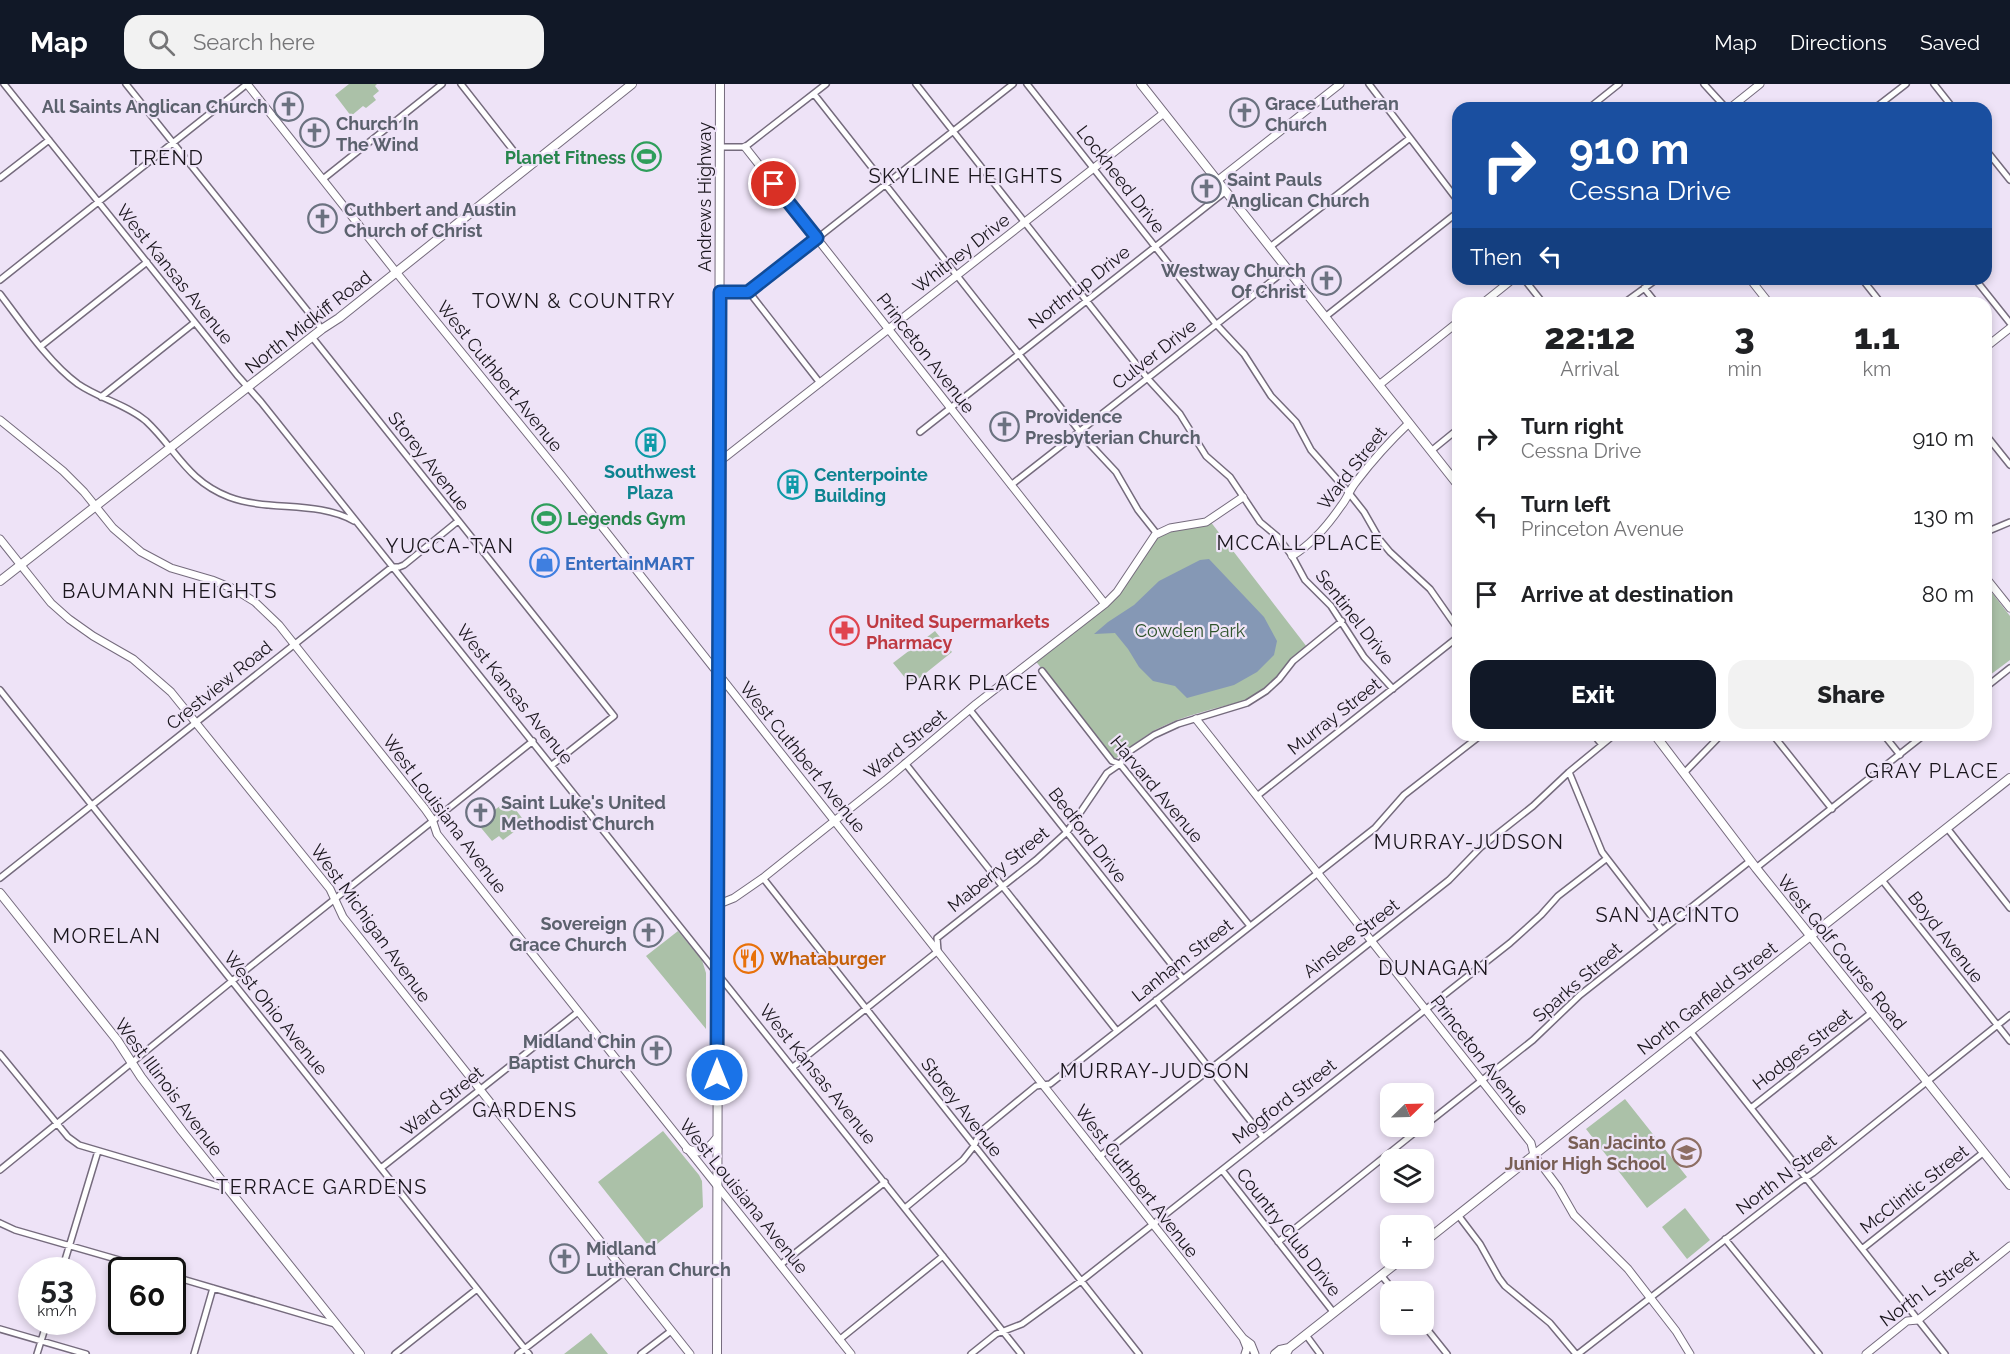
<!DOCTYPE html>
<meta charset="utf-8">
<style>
body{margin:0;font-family:Raleway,sans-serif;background:#f2f2f2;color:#202124;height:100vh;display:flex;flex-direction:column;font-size:22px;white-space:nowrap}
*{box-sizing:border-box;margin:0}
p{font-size:20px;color:#757577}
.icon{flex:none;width:33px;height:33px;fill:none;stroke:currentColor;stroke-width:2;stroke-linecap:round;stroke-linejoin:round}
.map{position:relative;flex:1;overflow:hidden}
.panel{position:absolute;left:1452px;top:213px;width:540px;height:444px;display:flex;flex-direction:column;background:#fff;border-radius:18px;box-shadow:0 3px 9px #0003}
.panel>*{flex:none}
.top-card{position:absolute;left:1452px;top:18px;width:540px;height:183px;border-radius:18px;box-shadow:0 3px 9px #0003;background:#1a4fa0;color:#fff;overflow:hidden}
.needle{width:39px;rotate:67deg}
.fabs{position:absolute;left:1380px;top:999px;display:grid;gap:12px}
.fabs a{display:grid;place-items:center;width:54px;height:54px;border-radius:12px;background:#fff;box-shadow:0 3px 9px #0003;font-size:30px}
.speed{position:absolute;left:18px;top:1173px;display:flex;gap:12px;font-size:30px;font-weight:700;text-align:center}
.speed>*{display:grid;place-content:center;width:78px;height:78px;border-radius:50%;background:#fff;box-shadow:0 3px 9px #0003;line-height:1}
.speed small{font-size:15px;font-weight:400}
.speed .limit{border:3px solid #111;border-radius:9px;background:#fff;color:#111}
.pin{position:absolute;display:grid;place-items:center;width:51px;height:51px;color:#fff;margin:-26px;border:3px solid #fff;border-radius:50%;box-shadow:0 2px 6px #0007}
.me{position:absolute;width:66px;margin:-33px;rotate:0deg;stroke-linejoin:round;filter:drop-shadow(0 0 4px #0008)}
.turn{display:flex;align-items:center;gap:21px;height:126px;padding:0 18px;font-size:27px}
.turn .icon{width:78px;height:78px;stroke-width:2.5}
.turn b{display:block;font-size:42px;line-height:51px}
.then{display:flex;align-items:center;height:57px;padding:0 18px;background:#0003;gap:12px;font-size:22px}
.eta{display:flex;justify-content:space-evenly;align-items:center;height:102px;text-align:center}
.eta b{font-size:36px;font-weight:800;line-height:42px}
.cta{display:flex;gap:12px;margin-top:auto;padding:12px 18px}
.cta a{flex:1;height:69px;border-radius:18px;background:#111827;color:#fff;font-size:24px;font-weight:800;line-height:69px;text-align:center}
.cta a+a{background:#f2f2f2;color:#202124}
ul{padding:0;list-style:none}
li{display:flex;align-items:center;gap:18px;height:78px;padding:0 18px}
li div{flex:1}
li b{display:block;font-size:22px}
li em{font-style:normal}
header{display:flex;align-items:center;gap:36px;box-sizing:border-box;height:84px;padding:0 30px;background:#111827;color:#fff}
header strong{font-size:28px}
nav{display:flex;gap:33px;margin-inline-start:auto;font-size:21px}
.search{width:420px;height:54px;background:#f2f2f2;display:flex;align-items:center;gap:15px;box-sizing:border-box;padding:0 21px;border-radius:18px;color:#757577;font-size:22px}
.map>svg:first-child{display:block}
.green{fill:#abc1a8}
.water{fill:#8598b5}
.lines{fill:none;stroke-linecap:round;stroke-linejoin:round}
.minor-casing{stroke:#756b7d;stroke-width:8}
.tertiary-casing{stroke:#756b7d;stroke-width:9}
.secondary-casing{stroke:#756b7d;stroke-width:10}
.primary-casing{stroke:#756b7d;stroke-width:10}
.minor{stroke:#fff;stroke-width:5}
.tertiary{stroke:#fff;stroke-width:7}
.secondary{stroke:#fff;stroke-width:8}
.primary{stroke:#fff;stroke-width:8}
.route-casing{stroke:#114b97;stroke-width:15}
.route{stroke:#1a73e8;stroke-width:10}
.labels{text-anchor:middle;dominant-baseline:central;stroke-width:4.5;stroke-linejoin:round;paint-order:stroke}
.worship-label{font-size:18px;font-weight:bold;fill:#5b616d;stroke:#eee3f7;text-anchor:start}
.leisure-label{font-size:18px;font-weight:bold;fill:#27864d;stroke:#eee3f7;text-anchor:end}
.street-label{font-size:18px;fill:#19151c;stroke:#eee3f7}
.culture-label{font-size:18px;font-weight:bold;fill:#0d838f;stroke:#eee3f7}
.shop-label{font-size:18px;font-weight:bold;fill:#366cbe;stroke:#eee3f7;text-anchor:start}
.health-label{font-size:18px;font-weight:bold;fill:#be3a42;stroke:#eee3f7;text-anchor:start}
.park-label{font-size:18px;fill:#2f542b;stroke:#eee3f7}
.food-label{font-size:18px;font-weight:bold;fill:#c56008;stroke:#eee3f7;text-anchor:start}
.education-label{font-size:18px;font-weight:bold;fill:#785e54;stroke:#eee3f7;text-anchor:end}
.neighbourhood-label{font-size:20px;letter-spacing:1.5px;fill:#19151c;stroke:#eee3f7}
</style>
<header>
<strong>Map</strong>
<div class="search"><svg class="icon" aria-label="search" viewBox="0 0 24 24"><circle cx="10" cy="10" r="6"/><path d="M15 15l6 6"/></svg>Search here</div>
<nav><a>Map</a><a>Directions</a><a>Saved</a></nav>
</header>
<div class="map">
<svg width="2010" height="1270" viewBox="0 0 2010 1270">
<rect width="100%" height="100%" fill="#eee3f7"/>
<path class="green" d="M349 0H377L375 2 379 7 373 12 376 16 366 24 363 22 351 32 335 11Z
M1210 437 1307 563C1286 580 1272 603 1248 616 1217 624 1184 631 1155 646 1140 655 1127 665 1114 676L1034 575 1110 517 1156 451Z
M1986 501 2010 532V576L1986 594Z
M935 547 952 568 911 601 893 579Z
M508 716 526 739 503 756 499 752 492 757 477 739Z
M678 847 702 876 706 889V945L646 872Z
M1625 1015 1687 1093 1647 1124 1586 1045Z
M663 1047 699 1091 702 1097 703 1123 651 1165 598 1098Z
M1685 1124 1710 1156 1687 1175 1662 1143Z
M591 1249 608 1270H564Z"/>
<path class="water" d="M1209 475 1264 533 1277 557 1274 571 1257 588 1234 601 1187 614 1175 602 1153 597 1139 583 1128 565 1115 549 1094 550 1108 538 1134 521 1159 497 1200 476Z"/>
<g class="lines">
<defs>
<path id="minor" d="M4 0 237 291 261 318 1021 1270
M126 0 322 245
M461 0 527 84
M916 0 1148 295 1180 330 1206 372 1230 393 1260 438 1278 453 1292 472 1305 496 1331 522 1364 573 1393 605
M1027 0 1216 240 1244 270 1271 312 1296 338 1311 366 1349 409 1364 428 1380 456 1390 468 1430 505 1458 545
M1369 0 1458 117
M1704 0 1726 24
M1934 0 1953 24
M814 10 1088 358 1116 388 1138 426 1157 450
M1589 24 1619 0
M1875 24 1906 0
M720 63H745L826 0
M1986 66 2010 96
M0 94 49 56
M323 95 442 0
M1270 163 1410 54
M1524 195 1543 219
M1862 195 1881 219
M1975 195 2010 239
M0 196 247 0
M1644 204 1656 219
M720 208H749L1013 0
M749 208 820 299
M0 210C22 239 49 279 78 300 100 315 126 320 146 337 176 365 187 397 229 413 269 428 316 416 354 437
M1624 219 1657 195
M1325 233 1458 128
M312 253 614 632 552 681
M41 262 147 178
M101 313 194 239
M920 348 1226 107
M1986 351 2010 381
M1431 367 1458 345
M1011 401 1287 185
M1986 448 2010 438
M1042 587 1112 677 1120 680 1250 842
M1986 603 2010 584
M0 606 529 1270
M970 626 1183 895
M1594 651 1602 661
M1773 651 1832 725
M1884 651 1900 671
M905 679 1117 947
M1569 688 1602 768 1662 846
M1685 688 1721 651
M1257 712 1458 553
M1947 744 2010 824
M1756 784 1924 651
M0 794 392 483H399L404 481 458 437
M763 794 1139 1270
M1882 796 2010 957
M1156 916 1263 1053
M1690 947 1945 1270
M0 970 68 1053 79 1061 228 1105
M793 983 938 867 937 854 1036 776 1067 748 1107 689 1120 680 1130 667 1154 651 1178 640 1247 619 1266 607 1279 595 1293 577 1342 537
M1751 1024 1871 929
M1424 1042 1533 956 1580 911 1750 777
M1099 1073 1449 796 1481 763 1533 722 1569 688 1614 651
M381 1084 578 928
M0 1086 232 897 533 657
M1222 1086 1334 1229
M905 1124 963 1076 974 1062 980 1048 1036 1002 1050 1000 1375 744 1404 711 1481 651
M1458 1131 1480 1160 1499 1194 1505 1202 1550 1239 1576 1270
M0 1139 15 1146 154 1186
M1725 1155 1819 1270
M1278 1158 1423 1042
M1862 1165 1984 1068
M780 1181 885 1098
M62 1186 98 1067
M1381 1191 1395 1208
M172 1192 335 1240
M1423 1240 1447 1270
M0 1245 86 1270
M1306 1251 1320 1270
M839 1256 943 1172
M37 1270 47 1238
M194 1270 213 1204
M395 1270 477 1205
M518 1270 624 1188
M641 1270 671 1247
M971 1270 996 1250 1022 1240 1081 1197 1510 859 1541 831 1558 812 1606 775
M1578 1270 1798 1099 1813 1089 2010 931"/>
<path id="tertiary" d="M247 0 396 188 562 392 1243 1254 1251 1260 1255 1270
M1730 24 1760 0
M745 63 1105 520
M1217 97 1340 0
M1750 195 1769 219
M1483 219 1513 195
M1986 263 2010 244
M1379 301 1458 238
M0 336 63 387 84 408 113 444 141 468 171 484 212 496 234 505 255 518 279 541 425 725 432 735 437 750 851 1270
M719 378 1164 29
M0 455 51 519 69 535 93 552 133 575 171 608 330 805 343 833 690 1270
M1292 472C1312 460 1328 441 1341 422 1347 415 1350 405 1356 398 1372 377 1390 357 1409 339
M1986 494 2010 524
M1196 635 1531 1059 1534 1071 1558 1103 1574 1131 1628 1185 1676 1247 1690 1270
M719 820 734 814 763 794 887 695 976 620 1105 520 1117 508 1155 451 1170 444 1206 438 1243 413
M1243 1254 1247 1264 1245 1270
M1866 1270 1907 1237 1918 1236 2010 1162"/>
<path id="secondary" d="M1141 0 1458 401
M0 497 322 245 339 234 632 0
M1655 651 1756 784 2010 1101
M0 809 117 956 141 993 182 1047 360 1270
M1424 1158 2010 694
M1275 1270 1280 1266 1289 1264
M1286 1270 1289 1264 1403 1174"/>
<path id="primary" d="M687 1065C701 1071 708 1066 717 1054
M717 1270 720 0"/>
</defs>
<use href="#minor" class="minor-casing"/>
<use href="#tertiary" class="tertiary-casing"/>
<use href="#secondary" class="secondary-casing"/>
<use href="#primary" class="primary-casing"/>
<use href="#minor" class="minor"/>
<use href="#tertiary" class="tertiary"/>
<use href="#secondary" class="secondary"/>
<use href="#primary" class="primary"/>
</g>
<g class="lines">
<defs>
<path id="route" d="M717 991 720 208H748L817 154 774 100"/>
</defs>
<use href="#route" class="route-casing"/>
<use href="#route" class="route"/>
</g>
<defs>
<symbol id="church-ring" viewBox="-11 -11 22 22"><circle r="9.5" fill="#eee3f7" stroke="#6b7280" stroke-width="1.5"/><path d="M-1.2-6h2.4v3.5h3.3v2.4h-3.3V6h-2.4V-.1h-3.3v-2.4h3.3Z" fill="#6b7280"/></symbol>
<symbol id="stadium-ring" viewBox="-11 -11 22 22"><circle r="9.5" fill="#eee3f7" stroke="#2e9e5b" stroke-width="1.5"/><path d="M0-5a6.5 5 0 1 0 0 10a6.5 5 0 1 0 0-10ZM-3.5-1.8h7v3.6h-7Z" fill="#2e9e5b"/></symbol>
<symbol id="building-ring" viewBox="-11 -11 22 22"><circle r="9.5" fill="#eee3f7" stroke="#0f9aa8" stroke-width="1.5"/><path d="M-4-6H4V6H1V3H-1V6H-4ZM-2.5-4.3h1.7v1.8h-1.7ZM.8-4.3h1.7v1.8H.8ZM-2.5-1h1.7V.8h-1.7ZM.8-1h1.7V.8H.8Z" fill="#0f9aa8"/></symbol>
<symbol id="shop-ring" viewBox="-11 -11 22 22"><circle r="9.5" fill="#eee3f7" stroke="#3f7fe0" stroke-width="1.5"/><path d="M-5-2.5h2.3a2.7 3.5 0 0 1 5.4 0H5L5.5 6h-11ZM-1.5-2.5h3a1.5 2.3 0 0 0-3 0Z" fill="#3f7fe0"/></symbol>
<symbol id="pharmacy-ring" viewBox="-11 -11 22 22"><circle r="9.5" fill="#eee3f7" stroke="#e0444e" stroke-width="1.5"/><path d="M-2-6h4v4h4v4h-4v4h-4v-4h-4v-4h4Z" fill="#e0444e"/></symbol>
<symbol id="restaurant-ring" viewBox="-11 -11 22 22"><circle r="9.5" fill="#eee3f7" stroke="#e8710a" stroke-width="1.5"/><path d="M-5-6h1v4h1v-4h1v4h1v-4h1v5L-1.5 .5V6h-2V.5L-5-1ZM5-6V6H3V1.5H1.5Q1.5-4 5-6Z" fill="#e8710a"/></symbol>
<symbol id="school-ring" viewBox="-11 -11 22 22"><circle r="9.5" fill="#eee3f7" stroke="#8d6e63" stroke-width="1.5"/><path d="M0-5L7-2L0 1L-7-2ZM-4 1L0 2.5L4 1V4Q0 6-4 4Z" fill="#8d6e63"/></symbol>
</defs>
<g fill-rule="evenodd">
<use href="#church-ring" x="272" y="6" width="33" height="33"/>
<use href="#church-ring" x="1228" y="12" width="33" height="33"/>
<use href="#church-ring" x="298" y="32" width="33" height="33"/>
<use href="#stadium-ring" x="630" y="56" width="33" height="33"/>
<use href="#church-ring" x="1190" y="88" width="33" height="33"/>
<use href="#church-ring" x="306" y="118" width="33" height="33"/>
<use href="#church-ring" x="1310" y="180" width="33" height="33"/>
<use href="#church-ring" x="988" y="326" width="33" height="33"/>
<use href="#building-ring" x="634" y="342" width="33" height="33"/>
<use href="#building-ring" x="776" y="384" width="33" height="33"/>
<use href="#stadium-ring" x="530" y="418" width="33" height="33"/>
<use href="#shop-ring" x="528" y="462" width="33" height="33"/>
<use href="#pharmacy-ring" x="828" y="530" width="33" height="33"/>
<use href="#church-ring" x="464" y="712" width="33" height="33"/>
<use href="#church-ring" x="632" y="832" width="33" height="33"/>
<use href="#restaurant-ring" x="732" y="858" width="33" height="33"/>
<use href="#church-ring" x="640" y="950" width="33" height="33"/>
<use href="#school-ring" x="1670" y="1052" width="33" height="33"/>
<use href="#church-ring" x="548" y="1158" width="33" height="33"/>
</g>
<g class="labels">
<g class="worship-label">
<text x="1265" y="19">Grace Lutheran<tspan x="1265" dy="21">Church</tspan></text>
<text x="268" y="22" text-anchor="end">All Saints Anglican Church</text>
<text x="336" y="39">Church In<tspan x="336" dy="21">The Wind</tspan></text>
<text x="1227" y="95">Saint Pauls<tspan x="1227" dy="21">Anglican Church</tspan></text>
<text x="344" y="125">Cuthbert and Austin<tspan x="344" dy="21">Church of Christ</tspan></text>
<text x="1306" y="186" text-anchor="end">Westway Church<tspan x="1306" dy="21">Of Christ</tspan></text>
<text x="1025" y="332">Providence<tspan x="1025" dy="21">Presbyterian Church</tspan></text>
<text x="501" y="718">Saint Luke's United<tspan x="501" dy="21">Methodist Church</tspan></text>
<text x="627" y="839" text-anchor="end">Sovereign<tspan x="627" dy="21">Grace Church</tspan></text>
<text x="636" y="957" text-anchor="end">Midland Chin<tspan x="636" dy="21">Baptist Church</tspan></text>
<text x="586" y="1164">Midland<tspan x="586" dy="21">Lutheran Church</tspan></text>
</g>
<g class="leisure-label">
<text x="626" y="73">Planet Fitness</text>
<text x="567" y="434" text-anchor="start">Legends Gym</text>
</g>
<g class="street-label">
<text transform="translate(1121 95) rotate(52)">Lockheed Drive</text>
<text transform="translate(704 113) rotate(-90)">Andrews Highway</text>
<text transform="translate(961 169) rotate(-38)">Whitney Drive</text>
<text transform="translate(175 190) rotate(51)">West Kansas Avenue</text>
<text transform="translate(1079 203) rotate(-38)">Northrup Drive</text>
<text transform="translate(308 238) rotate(-38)">North Midkiff Road</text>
<text transform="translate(926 269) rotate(52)">Princeton Avenue</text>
<text transform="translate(1154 270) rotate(-38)">Culver Drive</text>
<text transform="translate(500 292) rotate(51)">West Cuthbert Avenue</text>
<text transform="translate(429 377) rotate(52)">Storey Avenue</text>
<text transform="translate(1352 384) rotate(-52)">Ward Street</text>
<text transform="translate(1355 533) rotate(52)">Sentinel Drive</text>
<text transform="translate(219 601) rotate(-39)">Crestview Road</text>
<text transform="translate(515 610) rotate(51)">West Kansas Avenue</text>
<text transform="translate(1334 632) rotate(-38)">Murray Street</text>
<text transform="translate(905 660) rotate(-39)">Ward Street</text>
<text transform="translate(803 673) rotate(51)">West Cuthbert Avenue</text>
<text transform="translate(1157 705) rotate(50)">Harvard Avenue</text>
<text transform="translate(445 730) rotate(53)">West Louisiana Avenue</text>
<text transform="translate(1088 751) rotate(52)">Bedford Drive</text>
<text transform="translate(998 785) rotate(-39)">Maberry Street</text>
<text transform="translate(371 839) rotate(54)">West Michigan Avenue</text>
<text transform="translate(1946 853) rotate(52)">Boyd Avenue</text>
<text transform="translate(1351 854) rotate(-38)">Ainslee Street</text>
<text transform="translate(1842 868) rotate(51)">West Golf Course Road</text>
<text transform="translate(1182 876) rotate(-38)">Lanham Street</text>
<text transform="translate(1577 898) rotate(-41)">Sparks Street</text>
<text transform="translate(1707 914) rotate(-38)">North Garfield Street</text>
<text transform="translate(276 929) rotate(51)">West Ohio Avenue</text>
<text transform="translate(1802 965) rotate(-38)">Hodges Street</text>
<text transform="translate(1480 971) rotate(52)">Princeton Avenue</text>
<text transform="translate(818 990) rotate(51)">West Kansas Avenue</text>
<text transform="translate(169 1003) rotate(53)">West Illinois Avenue</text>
<text transform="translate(442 1017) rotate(-39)">Ward Street</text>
<text transform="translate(1284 1017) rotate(-38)">Mogford Street</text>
<text transform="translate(962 1023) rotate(52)">Storey Avenue</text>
<text transform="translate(1786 1090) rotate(-37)">North N Street</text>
<text transform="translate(1137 1097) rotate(52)">West Cuthbert Avenue</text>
<text transform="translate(1914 1105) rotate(-38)">McClintic Street</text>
<text transform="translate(744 1112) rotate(51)">West Louisiana Avenue</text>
<text transform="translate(1289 1148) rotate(52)">Country Club Drive</text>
<text transform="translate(1929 1204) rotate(-36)">North L Street</text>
</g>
<g class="culture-label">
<text x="650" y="387">Southwest<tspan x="650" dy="21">Plaza</tspan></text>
<text x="814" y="390" text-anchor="start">Centerpointe<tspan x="814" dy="21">Building</tspan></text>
</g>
<g class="shop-label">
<text x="565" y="479">EntertainMART</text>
</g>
<g class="health-label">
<text x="866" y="537">United Supermarkets<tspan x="866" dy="21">Pharmacy</tspan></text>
</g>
<g class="park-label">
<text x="1190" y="546">Cowden Park</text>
</g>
<g class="food-label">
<text x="770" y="874">Whataburger</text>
</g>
<g class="education-label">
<text x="1666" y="1058">San Jacinto<tspan x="1666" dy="21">Junior High School</tspan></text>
</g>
<g class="neighbourhood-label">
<text x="167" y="74">TREND</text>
<text x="966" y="92">SKYLINE HEIGHTS</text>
<text x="574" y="217">TOWN &amp; COUNTRY</text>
<text x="1300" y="459">MCCALL PLACE</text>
<text x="450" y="462">YUCCA-TAN</text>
<text x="170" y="507">BAUMANN HEIGHTS</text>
<text x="972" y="599">PARK PLACE</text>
<text x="1932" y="687">GRAY PLACE</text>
<text x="1469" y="758">MURRAY-JUDSON</text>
<text x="1668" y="831">SAN JACINTO</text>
<text x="107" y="852">MORELAN</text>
<text x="1434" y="884">DUNAGAN</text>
<text x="1155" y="987">MURRAY-JUDSON</text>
<text x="525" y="1026">GARDENS</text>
<text x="322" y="1103">TERRACE GARDENS</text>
</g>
</g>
</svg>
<div class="fabs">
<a><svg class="needle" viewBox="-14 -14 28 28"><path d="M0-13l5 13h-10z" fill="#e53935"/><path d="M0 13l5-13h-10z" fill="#757577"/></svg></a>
<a><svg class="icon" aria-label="layers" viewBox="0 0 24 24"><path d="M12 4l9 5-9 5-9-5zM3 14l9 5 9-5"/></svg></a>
<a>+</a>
<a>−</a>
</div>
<div class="speed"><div>53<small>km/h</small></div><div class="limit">60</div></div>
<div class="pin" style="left:774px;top:100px;background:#d93025"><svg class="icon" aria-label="arrive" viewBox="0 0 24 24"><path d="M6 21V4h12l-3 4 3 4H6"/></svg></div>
<svg class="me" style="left:717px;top:991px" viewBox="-20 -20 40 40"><circle r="17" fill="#1a73e8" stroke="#fff" stroke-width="3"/><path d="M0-11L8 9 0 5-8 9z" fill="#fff"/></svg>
<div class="top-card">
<div class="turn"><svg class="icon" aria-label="right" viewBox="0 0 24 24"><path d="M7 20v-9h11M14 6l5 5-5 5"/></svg><div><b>910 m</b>Cessna Drive</div></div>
<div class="then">Then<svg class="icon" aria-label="left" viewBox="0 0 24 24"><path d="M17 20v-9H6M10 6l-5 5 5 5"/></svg></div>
</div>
<section class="panel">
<div class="eta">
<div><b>22:12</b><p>Arrival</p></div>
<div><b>3</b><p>min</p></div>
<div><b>1.1</b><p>km</p></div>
</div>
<ul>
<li><svg class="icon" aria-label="right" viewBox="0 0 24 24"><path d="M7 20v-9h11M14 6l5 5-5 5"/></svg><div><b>Turn right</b><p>Cessna Drive</p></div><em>910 m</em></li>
<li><svg class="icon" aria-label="left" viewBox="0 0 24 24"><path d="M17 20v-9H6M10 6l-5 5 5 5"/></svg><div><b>Turn left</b><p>Princeton Avenue</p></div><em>130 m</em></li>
<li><svg class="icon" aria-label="arrive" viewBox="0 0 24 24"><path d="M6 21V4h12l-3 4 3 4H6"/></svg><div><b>Arrive at destination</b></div><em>80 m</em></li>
</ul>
<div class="cta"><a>Exit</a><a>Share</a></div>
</section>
</div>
